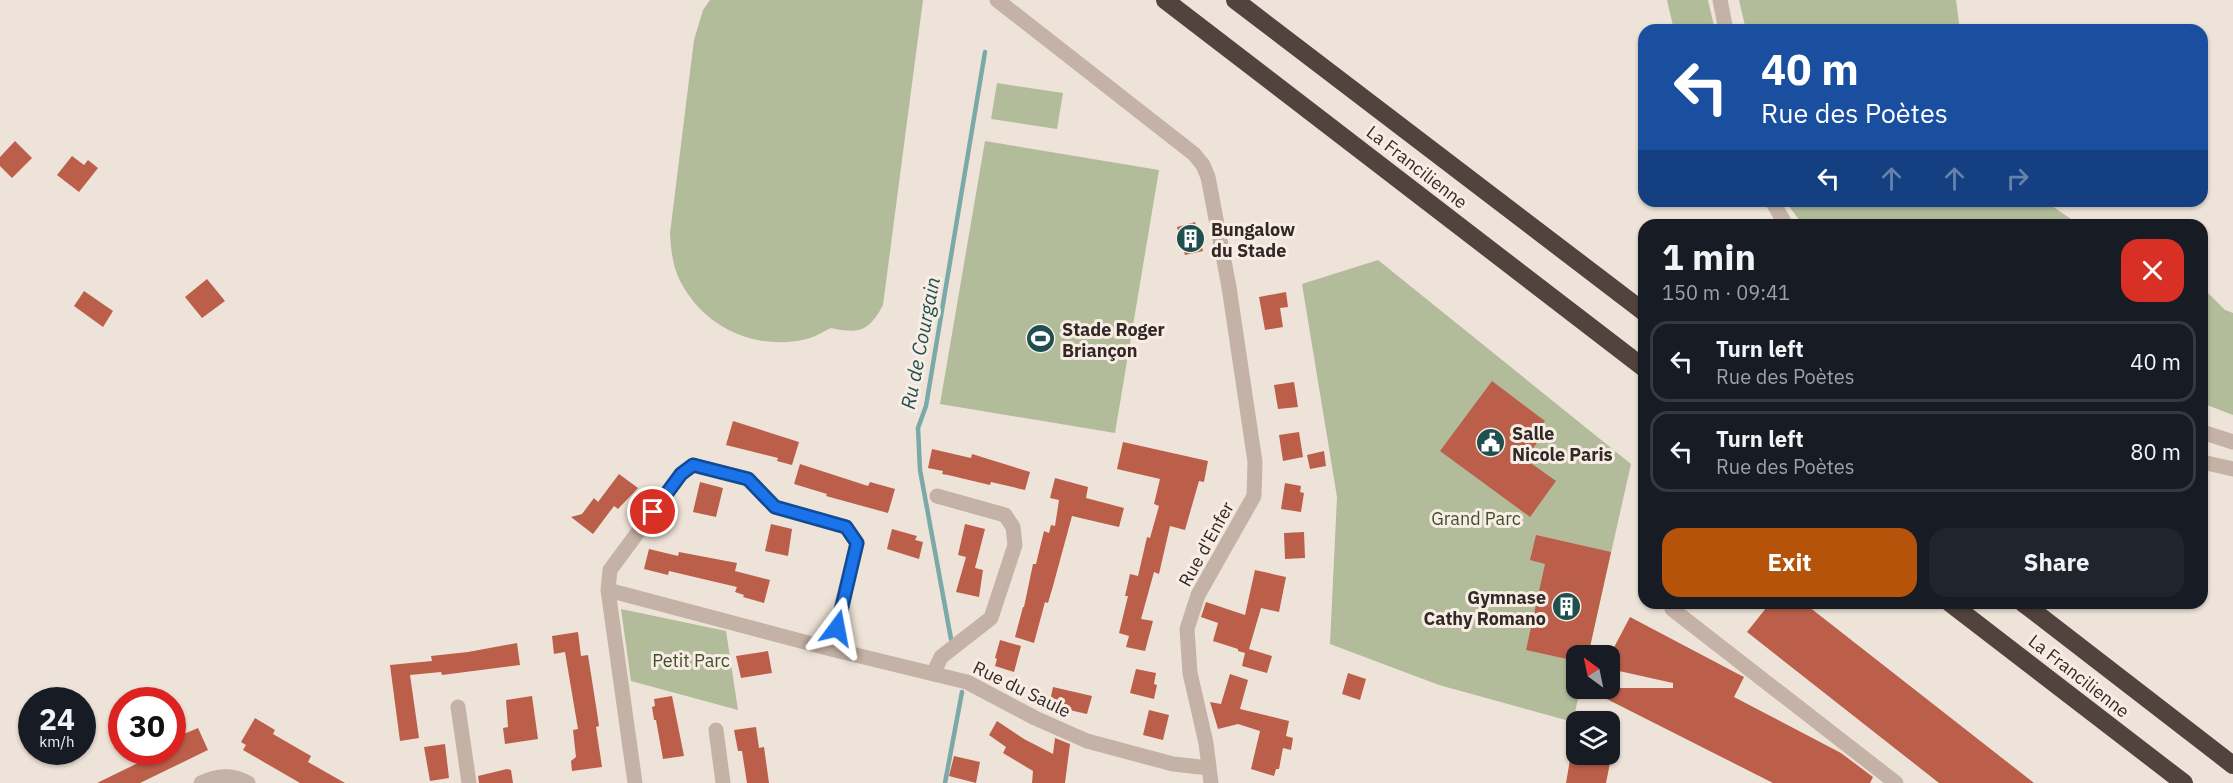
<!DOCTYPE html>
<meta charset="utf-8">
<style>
body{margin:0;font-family:"IBM Plex Sans",sans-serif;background:#20242c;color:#f1f3f6;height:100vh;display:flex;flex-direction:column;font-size:22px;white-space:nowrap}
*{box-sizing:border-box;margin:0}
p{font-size:20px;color:#9ea1a6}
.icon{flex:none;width:33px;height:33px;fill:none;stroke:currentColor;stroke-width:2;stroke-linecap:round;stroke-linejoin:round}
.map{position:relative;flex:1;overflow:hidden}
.details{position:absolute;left:1638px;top:219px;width:570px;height:390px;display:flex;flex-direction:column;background:#171b24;border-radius:18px;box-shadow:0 2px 4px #0004}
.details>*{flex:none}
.hud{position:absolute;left:1638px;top:24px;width:570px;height:183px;border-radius:18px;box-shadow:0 2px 4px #0004;background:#1a4fa0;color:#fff;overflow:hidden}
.needle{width:39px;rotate:327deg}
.controls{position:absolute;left:1566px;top:645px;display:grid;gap:12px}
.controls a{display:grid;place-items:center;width:54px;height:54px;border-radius:12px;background:#171b24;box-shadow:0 2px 4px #0004;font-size:30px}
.speed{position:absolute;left:18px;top:687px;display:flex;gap:12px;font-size:30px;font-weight:700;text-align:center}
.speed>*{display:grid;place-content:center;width:78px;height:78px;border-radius:50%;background:#171b24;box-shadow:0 2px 4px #0004;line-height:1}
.speed small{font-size:15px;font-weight:400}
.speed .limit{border:9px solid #d22;background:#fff;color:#111}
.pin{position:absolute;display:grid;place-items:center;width:51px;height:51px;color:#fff;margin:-26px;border:3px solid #fff;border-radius:50%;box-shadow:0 2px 6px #0007}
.me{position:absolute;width:66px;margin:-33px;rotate:13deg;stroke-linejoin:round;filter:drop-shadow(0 0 4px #0008)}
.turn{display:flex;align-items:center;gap:21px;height:126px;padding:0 24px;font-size:27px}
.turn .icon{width:78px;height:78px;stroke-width:2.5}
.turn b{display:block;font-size:42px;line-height:51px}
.lanes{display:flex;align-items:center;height:57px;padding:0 24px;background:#0003;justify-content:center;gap:30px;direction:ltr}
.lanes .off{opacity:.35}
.round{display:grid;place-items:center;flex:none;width:63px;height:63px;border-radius:18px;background:#20242c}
.overview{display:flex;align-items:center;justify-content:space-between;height:102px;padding:0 24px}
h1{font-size:36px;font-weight:700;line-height:45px}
.cta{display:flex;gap:12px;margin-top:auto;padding:12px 24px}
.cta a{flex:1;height:69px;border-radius:18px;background:#b45309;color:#fff;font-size:24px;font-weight:700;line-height:69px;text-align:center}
.cta a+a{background:#20242c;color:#f1f3f6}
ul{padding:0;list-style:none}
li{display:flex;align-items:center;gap:18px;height:81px;margin:0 12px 9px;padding:0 12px;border:3px solid #363941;border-radius:18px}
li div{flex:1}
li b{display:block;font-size:22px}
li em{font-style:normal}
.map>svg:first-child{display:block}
.green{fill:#b2bc9a}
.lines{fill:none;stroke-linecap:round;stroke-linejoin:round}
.stream{stroke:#7aa9a8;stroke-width:4.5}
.building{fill:#bb5f4a}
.street{stroke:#c5b2a6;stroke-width:15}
.highway{stroke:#52433e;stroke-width:18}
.route-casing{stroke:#114b97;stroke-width:15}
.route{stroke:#1a73e8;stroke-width:10}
.labels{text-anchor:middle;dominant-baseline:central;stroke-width:6;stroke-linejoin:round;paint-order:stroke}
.street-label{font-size:18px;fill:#322926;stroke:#f7ede4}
.poi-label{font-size:18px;font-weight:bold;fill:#322926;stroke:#f7ede4;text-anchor:start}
.park-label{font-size:18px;fill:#434e2c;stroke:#f7ede4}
.water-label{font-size:20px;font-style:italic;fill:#1f4f4f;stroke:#f7ede4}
</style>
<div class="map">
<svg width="2233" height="783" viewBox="0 0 2233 783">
<rect width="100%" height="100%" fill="#eee3d8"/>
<path class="green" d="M710 0H923L883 305C869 332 858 334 831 328 824 331 817 336 810 338 762 352 708 331 683 286 673 270 671 251 670 233L694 40 703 10Z
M1667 0H1708L1715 30H1674Z
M1739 0H1956L1960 30H1746Z
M997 83 1063 93 1057 129 991 119Z
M985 141 1159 170 1115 433 940 404Z
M1785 201H2041L2046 202 2080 225H1803Z
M1378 260 1631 464 1588 655 1576 656V688L1580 689 1573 722 1439 685 1330 644 1337 497 1302 284Z
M2202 287 2225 310 2233 313V415L2202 403Z
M621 609 726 631 738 710 631 681Z"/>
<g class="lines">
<path class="stream" d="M951 639 920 470 918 428 926 406 985 52
M945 783 962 692"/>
</g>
<path class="building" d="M15 141 32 158 12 178 0 166V157Z
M72 156 84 165 88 160 98 168 79 192 57 175Z
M1195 222 1203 251 1185 255 1177 227Z
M207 279 225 301 202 318 185 297Z
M84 291 113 311 103 327 74 306Z
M1286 292 1288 307 1280 308 1283 327 1265 330 1259 297Z
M1492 381 1545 421 1537 432 1542 436 1525 459 1556 481 1530 517 1440 451Z
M1294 382 1298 407 1278 409 1274 385Z
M733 421 799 442 792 465 777 461 778 458 726 445Z
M1299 432 1303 457 1283 461 1279 435Z
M1123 442 1208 461 1204 482 1199 481 1185 530 1170 526 1159 574 1154 572 1141 619 1153 621 1145 651 1126 647 1129 636 1119 633 1128 596H1125L1130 574 1138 576 1147 537 1150 538 1159 506 1154 504 1160 479 1117 469Z
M932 449 971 458 972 454 1030 472 1025 490 991 482 990 485 948 475 942 474 943 471 928 468Z
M1324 451 1326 466 1310 469 1307 455Z
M800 464 868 486 870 482 895 489 888 513 826 496 827 494 794 484Z
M619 474 638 488 618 509 614 506 593 534 571 517 582 514 594 498 598 502Z
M1055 478 1088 487 1086 498 1124 508 1119 527 1072 516 1053 586 1048 603 1045 602 1034 643 1015 637 1023 607H1024L1033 564H1036L1044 531 1049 533 1051 525 1055 526 1059 500 1050 498Z
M700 482 723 488 716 517 693 512Z
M1285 483 1301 486 1300 492 1304 493 1301 512 1281 509Z
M771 524 792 529 788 556 765 551Z
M965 524 985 529 975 568 983 570 979 597 956 592 966 557 958 555Z
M892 529 917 536 915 540 923 542 919 559 887 549Z
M1304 532 1305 558 1285 559 1284 533Z
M1536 535 1611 552 1588 656H1576V661L1526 650 1545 564 1530 560Z
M649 549 678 556 679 552 737 563 735 571 770 580 764 603 743 597 744 595 735 592 737 587 669 571 668 575 644 569Z
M1255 570 1286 577 1279 612 1261 608 1249 649 1272 656 1267 673 1242 666 1245 653 1238 651V649L1213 641 1218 623 1201 617 1206 602 1245 615Z
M1770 603H1804L2034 783H1939L1747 632Z
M1630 617 1740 675 1744 677 1734 697 1841 753 1873 777 1870 783H1773L1585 688H1673V683L1610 669V655Z
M578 632 581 656 588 655 598 719 599 726 596 727 602 767 572 771 571 761 576 757 573 730 578 729 565 652 554 654 552 636Z
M1000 640 1021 646 1014 672 995 666 997 659 995 658Z
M517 643 520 665 442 675 441 672 410 675 419 738 400 741 390 665 432 661 431 656 468 652Z
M768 651 772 673 741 678 736 656Z
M1136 669 1156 673 1154 684 1157 685 1154 699 1130 693Z
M1348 673 1366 679 1360 700 1342 694Z
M1230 674 1248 680 1240 709 1289 721 1286 736 1293 738 1291 750 1283 748 1279 769H1276L1274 776 1251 769 1260 731 1238 724 1218 729 1210 702 1221 704Z
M1053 687 1092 696 1087 714 1065 709 1066 706 1050 701Z
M532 696 538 739 505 744 503 728 508 727 506 700Z
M672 696 684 756 663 759 656 720H654L652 707 655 706 654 699Z
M1149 710 1169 715 1163 740 1143 735Z
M255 718 275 730 273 734 311 756 308 762 345 783H300L243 750 246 745 241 742Z
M997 721 1024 739 1053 754 1055 738 1070 744 1065 783H1032L1033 771 1003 753 1006 747 989 735Z
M756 727 759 748 764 747 769 783H747L742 751H738L734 730Z
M198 728 208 750 140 783H97L138 763 136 760 155 752H172V739Z
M445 744 449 778 430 781 424 747Z
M1571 754H1608L1606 762 1610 763 1606 783H1566Z
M954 756 980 762 976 783 949 776Z
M507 769 511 770 513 783H479L478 776Z"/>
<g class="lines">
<path class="street" d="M997 0 1194 154 1203 165 1208 177 1229 287 1255 462 1254 496 1198 595 1187 629 1190 673 1206 743 1211 783
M1720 0 1726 30
M1772 201 1786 225
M2202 432 2233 442
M2202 462 2233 469
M608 590 831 649 967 682 1035 718 1087 741 1173 764 1209 768
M1672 609 1896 783
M933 674 941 657 991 618 1015 545 1013 527 1005 515 937 496
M458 707 469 783
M716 730 723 783
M201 783C217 775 231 774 248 783
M635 783 608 590 610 570 681 474 693 465 748 479 775 507 846 527 857 543 831 649"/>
<path class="highway" d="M1165 0 1644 368
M1235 0 1644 312
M1950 603 2184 783
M2023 603 2233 765"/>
</g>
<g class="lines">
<defs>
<path id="route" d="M653 512 681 474 693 465 748 479 775 507 846 527 857 543 837 628"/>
</defs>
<use href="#route" class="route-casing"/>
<use href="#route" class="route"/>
</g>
<defs>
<symbol id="building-disc" viewBox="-11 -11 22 22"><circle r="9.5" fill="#1f4f4f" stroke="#f7ede4"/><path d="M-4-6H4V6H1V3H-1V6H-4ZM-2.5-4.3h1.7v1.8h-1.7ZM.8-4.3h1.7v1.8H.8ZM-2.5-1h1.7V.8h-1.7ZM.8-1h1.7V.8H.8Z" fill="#fff"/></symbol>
<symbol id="stadium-disc" viewBox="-11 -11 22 22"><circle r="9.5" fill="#1f4f4f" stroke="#f7ede4"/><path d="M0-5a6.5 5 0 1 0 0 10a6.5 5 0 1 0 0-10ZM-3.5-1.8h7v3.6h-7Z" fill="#fff"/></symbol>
<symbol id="civic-disc" viewBox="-11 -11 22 22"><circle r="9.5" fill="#1f4f4f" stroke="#f7ede4"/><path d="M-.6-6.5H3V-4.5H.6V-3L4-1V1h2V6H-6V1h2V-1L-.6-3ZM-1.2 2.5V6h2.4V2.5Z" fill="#fff"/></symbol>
</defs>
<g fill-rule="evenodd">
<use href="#building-disc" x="1174" y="222" width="33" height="33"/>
<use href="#stadium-disc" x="1024" y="322" width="33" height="33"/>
<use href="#civic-disc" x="1474" y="426" width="33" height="33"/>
<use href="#building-disc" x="1550" y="590" width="33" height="33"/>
</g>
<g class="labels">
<g class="street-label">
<text transform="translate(1417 167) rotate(38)">La Francilienne</text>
<text transform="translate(1206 544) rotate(-61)">Rue d'Enfer</text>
<text transform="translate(2079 676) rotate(38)">La Francilienne</text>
<text transform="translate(1022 689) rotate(26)">Rue du Saule</text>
</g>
<g class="poi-label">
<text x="1211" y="229">Bungalow<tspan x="1211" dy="21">du Stade</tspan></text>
<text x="1062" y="329">Stade Roger<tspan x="1062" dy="21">Briançon</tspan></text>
<text x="1512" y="433">Salle<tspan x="1512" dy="21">Nicole Paris</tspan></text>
<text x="1546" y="597" text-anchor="end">Gymnase<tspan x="1546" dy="21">Cathy Romano</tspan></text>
</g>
<g class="park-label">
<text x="1476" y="518">Grand Parc</text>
<text x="691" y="660">Petit Parc</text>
</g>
<g class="water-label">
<text transform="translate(920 343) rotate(-79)">Ru de Courgain</text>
</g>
</g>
</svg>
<div class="controls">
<a><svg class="needle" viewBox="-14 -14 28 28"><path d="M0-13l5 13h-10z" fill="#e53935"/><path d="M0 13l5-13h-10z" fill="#9ea1a6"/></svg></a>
<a><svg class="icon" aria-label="layers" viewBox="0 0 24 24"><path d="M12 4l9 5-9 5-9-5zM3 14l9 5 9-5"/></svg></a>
</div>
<div class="speed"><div>24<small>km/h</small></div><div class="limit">30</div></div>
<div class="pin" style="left:653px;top:512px;background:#d93025"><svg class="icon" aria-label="arrive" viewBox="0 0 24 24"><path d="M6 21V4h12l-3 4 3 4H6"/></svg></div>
<svg class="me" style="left:837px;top:628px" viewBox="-20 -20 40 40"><path d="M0-17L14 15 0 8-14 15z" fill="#1a73e8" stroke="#fff" stroke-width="4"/></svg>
<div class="hud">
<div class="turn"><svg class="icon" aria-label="left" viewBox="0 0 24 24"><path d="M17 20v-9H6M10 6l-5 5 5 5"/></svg><div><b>40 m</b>Rue des Poètes</div></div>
<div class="lanes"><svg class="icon" aria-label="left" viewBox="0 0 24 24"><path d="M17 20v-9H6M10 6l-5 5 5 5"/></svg><svg class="icon off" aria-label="ahead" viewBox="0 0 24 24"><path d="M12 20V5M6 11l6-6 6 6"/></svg><svg class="icon off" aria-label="ahead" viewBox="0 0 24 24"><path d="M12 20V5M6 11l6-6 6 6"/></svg><svg class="icon off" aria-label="right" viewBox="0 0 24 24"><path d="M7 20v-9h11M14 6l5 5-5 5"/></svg></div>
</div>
<section class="details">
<div class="overview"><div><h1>1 min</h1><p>150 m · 09:41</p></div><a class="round" style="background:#d93025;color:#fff"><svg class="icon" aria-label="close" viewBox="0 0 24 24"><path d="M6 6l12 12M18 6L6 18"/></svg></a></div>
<ul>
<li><svg class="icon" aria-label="left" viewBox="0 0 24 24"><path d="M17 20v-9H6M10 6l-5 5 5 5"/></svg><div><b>Turn left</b><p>Rue des Poètes</p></div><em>40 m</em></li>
<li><svg class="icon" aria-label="left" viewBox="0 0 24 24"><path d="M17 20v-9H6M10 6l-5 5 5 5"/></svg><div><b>Turn left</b><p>Rue des Poètes</p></div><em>80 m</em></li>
</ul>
<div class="cta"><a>Exit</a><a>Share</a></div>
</section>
</div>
